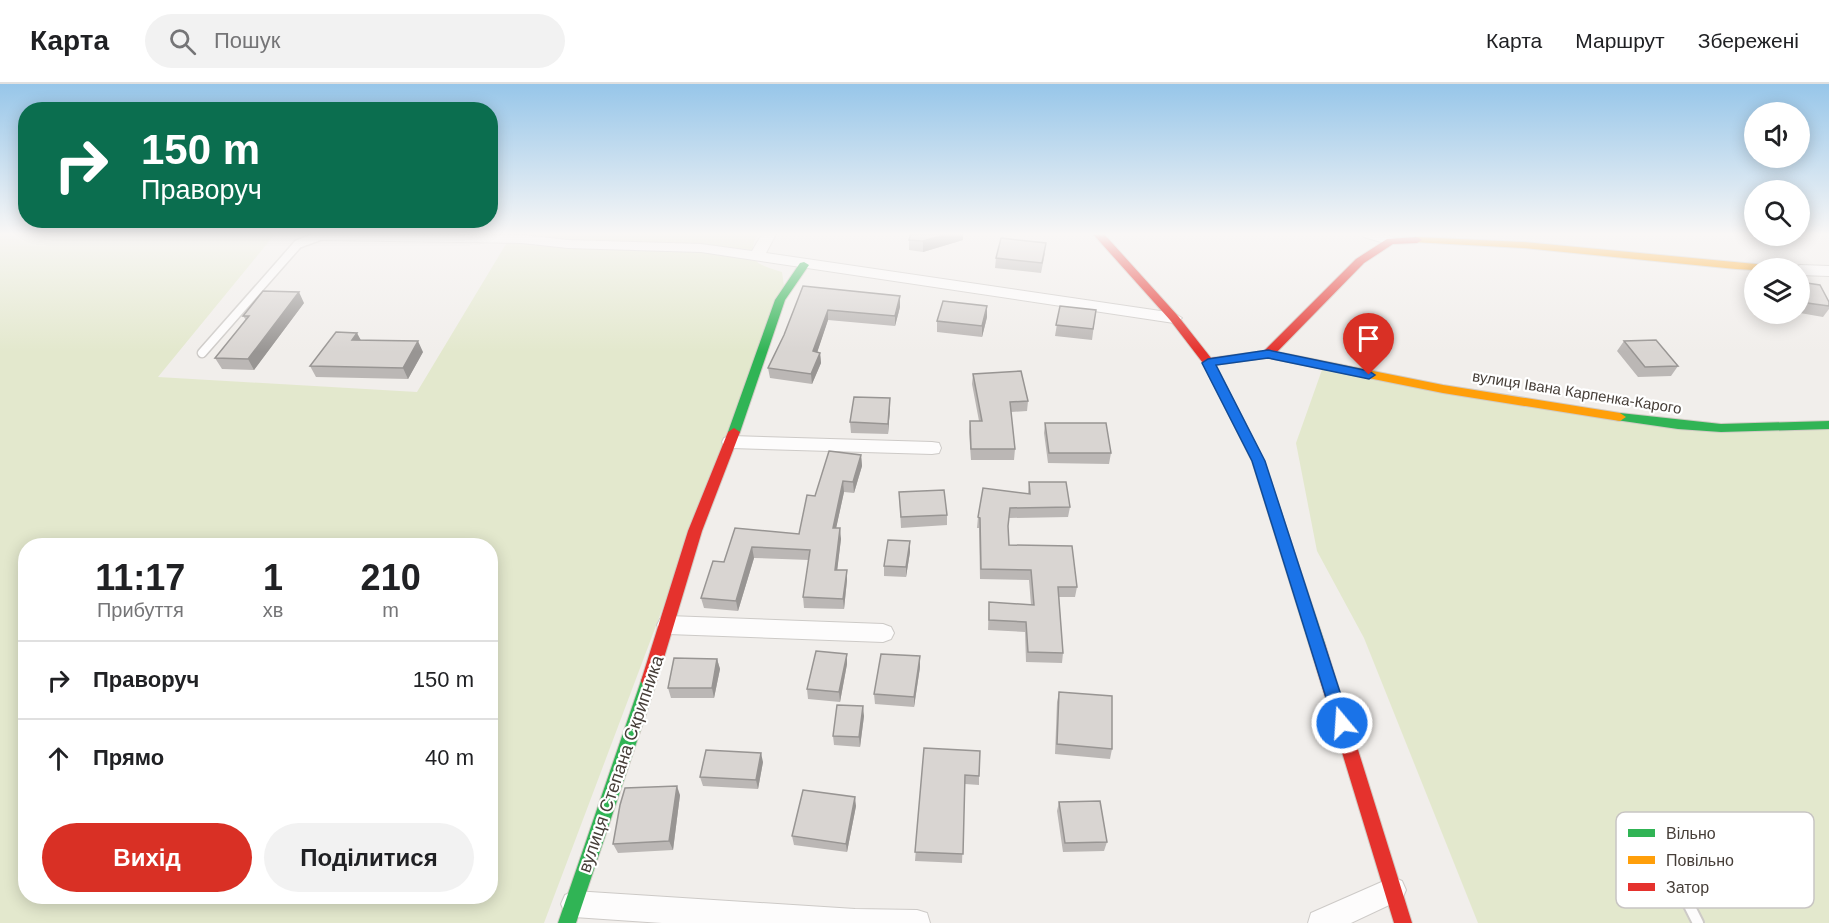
<!DOCTYPE html>
<html lang="uk">
<meta charset="utf-8">
<style>
body{margin:0;font-family:Arial,sans-serif;background:#f2f2f2;color:#202124;height:100vh;display:flex;flex-direction:column;font-size:22px;white-space:nowrap}
*{box-sizing:border-box;margin:0}
p{font-size:20px;color:#757577}
.icon{flex:none;width:33px;height:33px;fill:none;stroke:currentColor;stroke-width:2;stroke-linecap:round;stroke-linejoin:round}
.map{position:relative;flex:1;overflow:hidden}
.sheet{position:absolute;left:18px;top:454px;width:480px;height:366px;display:flex;flex-direction:column;background:#fff;border-radius:24px;box-shadow:0 3px 15px #0003}
.sheet>*{flex:none}
.banner{position:absolute;left:18px;top:18px;width:480px;height:126px;border-radius:24px;box-shadow:0 3px 15px #0003;background:#0b6e4f;color:#fff;overflow:hidden}
.controls{position:absolute;left:1744px;top:18px;display:grid;gap:12px}
.controls a{display:grid;place-items:center;width:66px;height:66px;border-radius:50%;background:#fff;box-shadow:0 3px 15px #0003;font-size:30px}
.pin{position:absolute;display:grid;place-items:center;width:51px;height:51px;color:#fff;margin:-62px -26px;border-radius:50% 50% 50% 0;rotate:-45deg;box-shadow:0 0 6px #0007}
.pin .icon{rotate:45deg}
.me{position:absolute;width:66px;margin:-33px;rotate:342deg;stroke-linejoin:round;filter:drop-shadow(0 0 4px #0008)}
.turn{display:flex;align-items:center;gap:21px;height:126px;padding:0 24px;font-size:27px}
.turn .icon{width:78px;height:78px;stroke-width:2.5}
.turn b{display:block;font-size:42px;line-height:51px}
.eta{display:flex;justify-content:space-evenly;align-items:center;height:102px;text-align:center}
.eta b{font-size:36px;font-weight:700;line-height:42px}
.button{display:flex;gap:12px;margin-top:auto;padding:12px 24px}
.button a{flex:1;height:69px;border-radius:36px;background:#d93025;color:#fff;font-size:24px;font-weight:700;line-height:69px;text-align:center}
.button a+a{background:#f2f2f2;color:#202124}
ul{padding:0;list-style:none}
li{display:flex;align-items:center;gap:18px;height:78px;padding:0 24px;border-top:2px solid #e0e0e0}
li div{flex:1}
li b{display:block;font-size:22px}
li em{font-style:normal}
header{display:flex;align-items:center;gap:36px;box-sizing:border-box;height:84px;padding:0 30px;background:#fff;border-bottom:2px solid #e0e0e0}
header strong{font-size:28px}
nav{display:flex;gap:33px;margin-inline-start:auto;font-size:21px}
.search{width:420px;height:54px;background:#f2f2f2;display:flex;align-items:center;gap:15px;box-sizing:border-box;padding:0 21px;border-radius:33px;color:#757577;font-size:22px}
.map>svg:first-child{display:block}
.green{fill:#e3e8cd;fill-rule:evenodd}
.lines{fill:none;stroke-linecap:round;stroke-linejoin:round}
.lane-far1-casing{stroke:#cdcac7;stroke-width:11}
.lane-casing{stroke:#cdcac7;stroke-width:14}
.street-casing{stroke:#cdcac7;stroke-width:2}
.fast-casing{stroke:#d1cbc4;stroke-width:2}
.slow-casing{stroke:#d1cbc4;stroke-width:2}
.jam-casing{stroke:#d1cbc4;stroke-width:2}
.lane-far1{stroke:#fdfcfc;stroke-width:8}
.lane{stroke:#fdfcfc;stroke-width:10}
.street{fill:#fdfcfc;fill-rule:evenodd}
.fast{fill:#30b455;fill-rule:evenodd}
.slow{fill:#ff9f0a;fill-rule:evenodd}
.jam{fill:#e5322d;fill-rule:evenodd}
.wall{fill:#bbb7b5}
.shaded-wall{fill:#989593}
.building{fill:#d9d5d2;stroke:#989593;stroke-width:1.5}
.route{fill:#1a73e8;stroke:#114b97;stroke-width:1.5}
.labels{text-anchor:middle;dominant-baseline:central;stroke-width:4.5;stroke-linejoin:round;paint-order:stroke}
.street-label{font-size:15px;fill:#463e38;stroke:#fff}
.near-street-label{font-size:18px;fill:#463e38;stroke:#fff}
.key{fill:#fff;stroke:#c8c5c3;stroke-width:1.5}
.key-label{font-size:16px;fill:#463e38}
</style>
<header>
<strong>Карта</strong>
<div class="search"><svg class="icon" aria-label="search" viewBox="0 0 24 24"><circle cx="10" cy="10" r="6"/><path d="M15 15l6 6"/></svg>Пошук</div>
<nav><a>Карта</a><a>Маршрут</a><a>Збережені</a></nav>
</header>
<div class="map">
<svg width="1829" height="839" viewBox="0 0 1829 839">
<rect width="100%" height="100%" fill="#f1eeeb"/>
<path class="green" d="M0 150H275L158 293 417 308 512 150H757C745 179 758 180 782 188L784 202 544 839H0ZM26 462H490V813H26Z
M1323 283 1678 341H1829V839H1478L1364 554 1317 467 1296 359Z"/>
<g class="lines">
<defs>
<path id="lane-far1" d="M202 269 298 160 320 152"/>
<path id="lane" d="M1646 736 1698 839"/>
<path id="street" d="M314 150 522 151 568 156 701 160 752 167 762 150H776L766 169 1174 229 1182 234 1174 239 701 168 568 164 522 159 320 156 315 155Z
M1362 150C1374 150 1389 148 1398 157L1391 161 1364 153Z
M1800 181 1829 182V192L1800 191V184H1793Z
M731 352 932 358 939 359 941 364 939 369 932 370 731 364 724 362 722 358 724 354Z
M668 532 883 540 891 543 894 549 891 555 883 558 668 550 660 547 657 541 660 535Z
M1393 793 1402 797 1406 806 1402 815 1351 839H1308L1311 829Z
M574 807 855 825 917 826 927 829 930 839H662L574 833 565 829 561 820 565 811Z"/>
<path id="fast" d="M804 178 809 181 785 216 740 348 734 352 730 351 728 348 775 216 800 179Z
M1620 329 1721 340 1829 337V345L1721 348 1678 345 1616 336 1614 333 1616 330Z
M1237 331 1243 335 1264 377 1325 560 1322 564 1317 566 1312 564 1309 560 1252 377 1231 335Z
M649 590 655 592 657 597 576 839H558L641 597 643 592Z"/>
<path id="slow" d="M1417 153 1523 158 1766 181 1771 184H1755V186L1736 185 1523 164 1413 158V154Z
M1268 266 1443 301 1620 329 1626 333 1620 337 1443 309 1264 273 1262 270 1264 267Z"/>
<path id="jam" d="M1093 150H1104L1178 232 1211 274 1264 267 1356 175 1387 155 1417 153 1422 156 1417 159 1393 160 1364 179 1272 273 1215 281 1243 335 1237 339 1231 335 1203 279 1170 236Z
M734 344 740 348 702 447 657 597 655 602 649 604 643 602 641 597 688 447 728 348Z
M1317 554 1322 556 1325 560 1412 839H1394L1309 560 1312 556Z"/>
</defs>
<use href="#lane-far1" class="lane-far1-casing"/>
<use href="#lane" class="lane-casing"/>
<use href="#street" class="street-casing"/>
<use href="#fast" class="fast-casing"/>
<use href="#slow" class="slow-casing"/>
<use href="#jam" class="jam-casing"/>
<use href="#lane-far1" class="lane-far1"/>
<use href="#lane" class="lane"/>
<use href="#street" class="street"/>
<use href="#fast" class="fast"/>
<use href="#slow" class="slow"/>
<use href="#jam" class="jam"/>
</g>
<path class="wall" d="M911 150H963V156L923 168 909 166V156Z
M1045 169 1041 189 995 184 996 174Z
M1800 198 1829 218V225L1823 233 1800 229Z
M803 202 900 212V223L895 242 828 236 817 268 820 269 821 279 812 300 770 294 768 284 784 251Z
M304 219 254 286 222 285 215 274 246 236 243 232Z
M1060 222 1096 226 1092 256 1055 252Z
M987 233 982 253 937 248V237Z
M1624 257 1678 282 1671 292 1638 293 1617 267Z
M423 268 408 295 316 293 310 282Z
M973 290 1028 317 1027 327 1011 328 1015 365 1014 376H971L969 348 970 337H979L972 300Z
M890 324 888 350 851 349 850 338Z
M1045 339 1111 369 1109 380 1048 379 1044 349Z
M861 371 862 382 854 409 844 408 836 444 841 455 837 486 847 496 844 525 804 524 803 513 809 476 754 474 738 527 704 524 701 514 724 478 735 444 799 450 815 412Z
M1029 398 1070 423 1068 433 1009 434 1008 443 1009 461 1077 503 1075 513H1059L1063 569 1062 579 1026 578 1025 548 988 546 989 518 1031 521 1029 496 980 495 979 444H977L978 433 1028 409Z
M899 408 947 431V441L901 444Z
M910 457V468L906 493 884 492V482Z
M847 570V580L840 618 808 615 807 605Z
M717 575 720 585 714 614H671L668 604Z
M920 583 914 623 875 620 874 610Z
M1059 608 1112 665 1110 675 1055 670 1057 618Z
M864 632 860 663 834 661 833 652Z
M924 664 979 692V701L965 700 962 779 915 777Z
M763 678 758 705 703 702 700 693Z
M680 711 673 766 618 769 613 760Z
M1059 718 1107 758 1104 767 1063 768 1057 727Z
M856 722 847 768 794 761 792 752Z"/>
<path class="shaded-wall" d="M948 150H963V156L923 168V157Z
M299 208 304 219 254 286 248 275Z
M900 212V223L895 242V232Z
M987 222V233L982 253V242Z
M828 226V236L814 278 813 267Z
M357 249 363 260 352 256Z
M418 257 423 268 408 295 403 284Z
M820 269 821 279 812 300 811 290Z
M890 314V324L888 350V340Z
M861 371 862 382 854 409 853 398Z
M843 397 844 408 834 454 833 444Z
M840 444 841 455 836 496 835 486Z
M910 457V468L906 493V483Z
M752 463 754 474 738 527 736 517Z
M847 486V496L844 525 843 515Z
M847 570V580L840 618 839 608Z
M920 572V583L914 623V613Z
M717 575 720 585 714 614 712 604Z
M863 622 864 632 860 663 859 653Z
M761 669 763 678 758 705 756 696Z
M677 702 680 711 673 766 669 757Z
M855 713 856 722 847 768 846 760Z"/>
<path class="building" d="M911 150H948L923 157 909 156Z
M1001 154 1046 159 1042 179 996 174Z
M1800 198 1820 201 1829 218V222L1800 218Z
M803 202 900 212 895 232 828 226 813 267 820 269 811 290 768 284 784 251Z
M263 207 299 208 248 275 215 274 249 232H243Z
M943 217 987 222 982 242 937 237Z
M1060 222 1096 226 1093 245 1056 241Z
M336 248 357 249 352 256 418 257 403 284 310 282Z
M1656 256 1678 282 1645 283 1624 257Z
M1021 287 1028 317 1010 318 1015 365H971L970 337H982L973 290Z
M854 313 890 314 888 340 850 338Z
M1045 339H1106L1111 369H1049Z
M829 367 861 371 853 398 843 397 833 444H840L835 486H847L843 515 803 513 810 466 752 463 736 517 701 514 713 477 724 478 735 444 799 450 807 411 815 412Z
M1029 398H1066L1070 423 1010 424 1008 442 1009 461 1072 462 1077 503H1058L1063 569 1028 568 1026 538 989 536V518L1034 521 1031 486 981 485 980 434 978 433 983 404 1030 410Z
M944 406 947 431 901 433 899 408Z
M888 456 910 457 906 483 884 482Z
M816 567 847 570 839 608 807 605Z
M881 570 920 572 914 613 874 610Z
M674 574 717 575 712 604H668Z
M1059 608 1112 612V665L1057 660Z
M837 621 863 622 859 653 833 652Z
M924 664 980 667 979 692 965 691 963 770 915 768Z
M706 666 761 669 756 696 700 693Z
M677 702 669 757 613 760 620 721 625 704Z
M803 706 855 713 846 760 792 752Z
M1100 717 1107 758 1065 759 1059 718Z"/>
<linearGradient id="sky" x2="0" y2="1"><stop stop-color="#97c6e9"/><stop offset="0.56" stop-color="#f9f7f6"/><stop offset="1" stop-color="#f9f7f6" stop-opacity="0"/></linearGradient>
<rect width="1829" height="268" fill="url(#sky)"/>
<path class="route" d="M1268 266 1369 287 1375 291 1369 295 1268 274 1216 281 1265 377 1350 639 1348 644 1342 646 1336 644 1334 639 1252 377 1202 279 1208 275Z"/>
<g class="labels">
<g class="street-label">
<text transform="translate(1577 308) rotate(9)">вулиця Івана Карпенка-Карого</text>
</g>
<g class="near-street-label">
<text transform="translate(621 680) rotate(-71)">вулиця Степана Скрипника</text>
</g>
</g>
<rect x="1616" y="728" width="198" height="96" rx="9" class="key"/>
<rect x="1628" y="745" width="27" height="8" fill="#30b455"/>
<rect x="1628" y="772" width="27" height="8" fill="#ff9f0a"/>
<rect x="1628" y="799" width="27" height="8" fill="#e5322d"/>
<g class="key-label">
<text x="1666" y="755">Вільно</text>
<text x="1666" y="782">Повільно</text>
<text x="1666" y="809">Затор</text>
</g>
</svg>
<div class="controls">
<a><svg class="icon" aria-label="sound" viewBox="0 0 24 24"><path d="M4 9h4l5-4v14l-5-4H4zM17 9q2 3 0 6"/></svg></a>
<a><svg class="icon" aria-label="search" viewBox="0 0 24 24"><circle cx="10" cy="10" r="6"/><path d="M15 15l6 6"/></svg></a>
<a><svg class="icon" aria-label="layers" viewBox="0 0 24 24"><path d="M12 4l9 5-9 5-9-5zM3 14l9 5 9-5"/></svg></a>
</div>
<div class="pin" style="left:1369px;top:291px;background:#d93025"><svg class="icon" aria-label="arrive" viewBox="0 0 24 24"><path d="M6 21V4h12l-3 4 3 4H6"/></svg></div>
<svg class="me" style="left:1342px;top:639px" viewBox="-20 -20 40 40"><circle r="17" fill="#1a73e8" stroke="#fff" stroke-width="3"/><path d="M0-11L8 9 0 5-8 9z" fill="#fff"/></svg>
<div class="banner">
<div class="turn"><svg class="icon" aria-label="right" viewBox="0 0 24 24"><path d="M7 20v-9h11M14 6l5 5-5 5"/></svg><div><b>150 m</b>Праворуч</div></div>
</div>
<section class="sheet">
<div class="eta">
<div><b>11:17</b><p>Прибуття</p></div>
<div><b>1</b><p>хв</p></div>
<div><b>210</b><p>m</p></div>
</div>
<ul>
<li><svg class="icon" aria-label="right" viewBox="0 0 24 24"><path d="M7 20v-9h11M14 6l5 5-5 5"/></svg><div><b>Праворуч</b></div><em>150 m</em></li>
<li><svg class="icon" aria-label="ahead" viewBox="0 0 24 24"><path d="M12 20V5M6 11l6-6 6 6"/></svg><div><b>Прямо</b></div><em>40 m</em></li>
</ul>
<div class="button"><a>Вихід</a><a>Поділитися</a></div>
</section>
</div>
